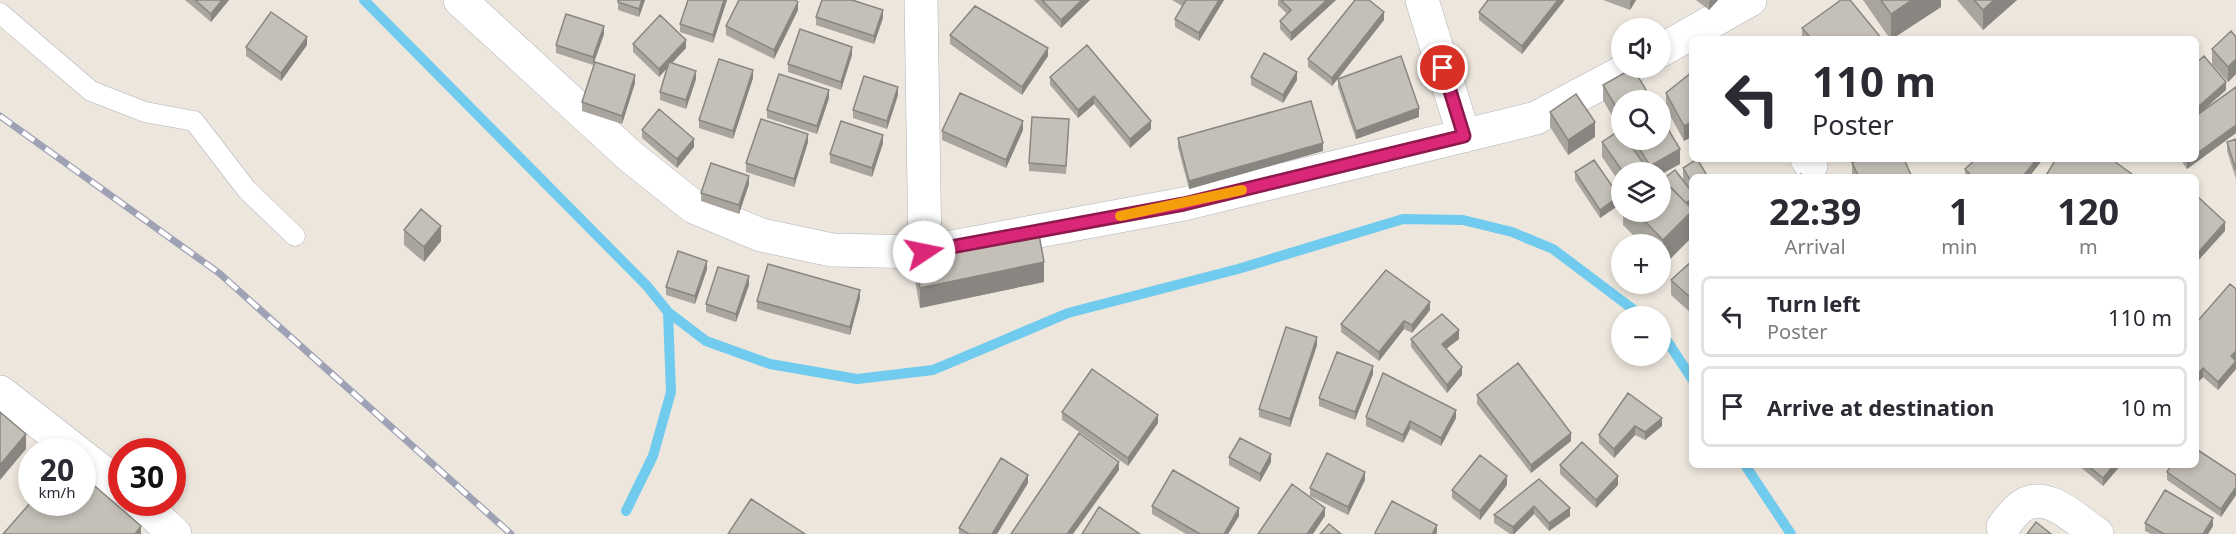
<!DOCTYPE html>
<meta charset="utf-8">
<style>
body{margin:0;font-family:"Noto Sans",sans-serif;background:#f2f2f3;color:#2b2b33;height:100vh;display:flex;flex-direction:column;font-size:22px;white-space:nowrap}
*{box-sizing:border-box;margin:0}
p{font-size:20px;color:#7c7c81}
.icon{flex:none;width:33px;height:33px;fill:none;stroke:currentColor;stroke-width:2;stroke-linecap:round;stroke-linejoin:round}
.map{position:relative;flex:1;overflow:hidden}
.side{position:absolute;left:1689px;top:174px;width:510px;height:294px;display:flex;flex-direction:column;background:#fff;border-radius:9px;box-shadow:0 3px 9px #0003}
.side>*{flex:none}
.guide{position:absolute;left:1689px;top:36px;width:510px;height:126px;border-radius:9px;box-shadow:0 3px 9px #0003;background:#fff;color:#2b2b33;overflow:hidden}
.buttons{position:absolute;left:1611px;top:18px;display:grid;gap:12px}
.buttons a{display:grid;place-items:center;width:60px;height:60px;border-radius:50%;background:#fff;box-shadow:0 3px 9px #0003;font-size:30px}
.speed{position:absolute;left:18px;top:438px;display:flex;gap:12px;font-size:30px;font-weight:700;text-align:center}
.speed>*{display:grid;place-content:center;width:78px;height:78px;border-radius:50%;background:#fff;box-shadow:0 3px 9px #0003;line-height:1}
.speed small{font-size:15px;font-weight:400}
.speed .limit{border:9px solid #d22;background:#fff;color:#111}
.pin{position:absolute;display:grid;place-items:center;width:51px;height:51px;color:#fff;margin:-26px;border:3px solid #fff;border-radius:50%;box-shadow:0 2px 6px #0007}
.me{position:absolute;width:66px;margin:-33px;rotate:79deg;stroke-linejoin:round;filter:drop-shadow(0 0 4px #0008)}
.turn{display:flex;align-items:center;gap:21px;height:126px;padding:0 24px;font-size:27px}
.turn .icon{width:78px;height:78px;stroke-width:2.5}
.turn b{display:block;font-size:42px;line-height:51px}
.eta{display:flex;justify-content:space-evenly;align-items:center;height:102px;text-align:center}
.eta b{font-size:36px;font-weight:700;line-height:42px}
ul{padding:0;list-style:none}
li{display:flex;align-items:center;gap:18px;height:81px;margin:0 12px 9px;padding:0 12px;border:3px solid #e1e1e2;border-radius:9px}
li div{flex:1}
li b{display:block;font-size:22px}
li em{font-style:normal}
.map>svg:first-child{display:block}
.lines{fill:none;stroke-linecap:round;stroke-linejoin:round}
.stream{stroke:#70cbee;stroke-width:10}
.service-casing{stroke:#b0b3be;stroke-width:21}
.minor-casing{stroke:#b0b3be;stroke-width:34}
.service{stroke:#fff;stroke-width:20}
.minor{stroke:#fff;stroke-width:33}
.rail-casing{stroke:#9fa2b5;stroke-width:7}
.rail{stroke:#fff;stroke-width:4.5;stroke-dasharray:14;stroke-linecap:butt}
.wall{fill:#a9a59e}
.shaded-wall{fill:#898681}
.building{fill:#c4c0b8;stroke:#898681;stroke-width:1.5}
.route-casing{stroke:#8e194d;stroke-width:15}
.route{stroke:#db2777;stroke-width:10}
.slow{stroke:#f59e0b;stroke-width:10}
</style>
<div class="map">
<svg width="2236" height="534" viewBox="0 0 2236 534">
<rect width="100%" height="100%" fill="#ece6dd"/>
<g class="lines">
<path class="stream" d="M364 0 647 286 668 312 706 341 770 364 857 379 933 370 1068 313 1238 269 1403 219 1463 220 1512 232 1553 249 1642 316
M1660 330 1692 379
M1745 465 1791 534
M626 511 653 456 671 392 668 312"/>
<defs>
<path id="service" d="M0 13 91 91 145 112 194 121 247 190 295 236"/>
<path id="minor" d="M460 0 630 156 694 207 761 235 832 250 925 252 1184 204 1536 118 1630 68
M921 0 925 252
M1422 0 1464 136
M1660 51 1750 0
M1807 159 1811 165
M0 392 77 452
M82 456 122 487
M140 502 175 534
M2003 527C2008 521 2014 511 2022 506 2047 489 2076 520 2097 534"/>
</defs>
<use href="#service" class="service-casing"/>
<use href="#minor" class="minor-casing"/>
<use href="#service" class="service"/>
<use href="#minor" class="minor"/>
<defs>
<path id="rail" d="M0 116 219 273 511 534"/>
</defs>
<use href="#rail" class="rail-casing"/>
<use href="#rail" class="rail"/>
</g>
<path class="wall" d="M185 0H229L211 22Z
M645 0 639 17 618 10V2Z
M727 0 713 43 680 32V24Z
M1034 0H1090L1061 28Z
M1172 0H1224L1199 41 1175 27V19L1182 6Z
M1278 0H1336L1291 41 1280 29V21L1287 14 1278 5Z
M1564 0 1522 54 1479 20V12Z
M1603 0H1636L1630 10Z
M1696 0H1718L1709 10Z
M1863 0H1941V7L1892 39H1890Z
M1957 0H2017L1983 30Z
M798 10 774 59 726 35V26Z
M816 17 883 18 874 44 816 25Z
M1384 20 1332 86 1308 67V59Z
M1802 28 1882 39H1802Z
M604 34 593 65 556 53V45Z
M950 35 1048 56 1022 95 950 44Z
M2236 37V74L2228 82 2212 64V49Z
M633 44 686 48 672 63 696 79 686 109 660 100V92L668 67 659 77 633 52Z
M307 45 281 81 246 56V47Z
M1087 45 1151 129 1130 148 1094 104 1078 118 1050 85V77Z
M852 55 841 90 788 72V64Z
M2196 63 2226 90 2200 113 2236 87V133L2187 169 2180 159H2196L2198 114 2196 111Z
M1692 72 1684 141 1666 108V93Z
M1251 77 1297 80 1283 103 1251 85Z
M753 78 733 139 699 128V120Z
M1338 79 1419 117 1356 139 1338 87Z
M635 83 622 124 582 111V102Z
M1603 85 1622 100V140H1660L1680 164 1660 172H1622V186L1602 157V142L1620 130 1603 100Z
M898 95 887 129 853 118V110Z
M829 98 817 134 767 118V110Z
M1550 112 1595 137 1568 155 1550 127Z
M1069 128 1066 174 1029 171V163Z
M642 130 694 147 677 168 642 138Z
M1023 130 1006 168 942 140V131Z
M1178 138 1323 151 1189 189 1178 147Z
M2236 139V179L2227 151V142Z
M808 142 794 187 746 172V163Z
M883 143 872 177 830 163V154Z
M1976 159H2043L2029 177H1965V169Z
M1852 163 1912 177H1852Z
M1683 168 1692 177V237L1663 266 1660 263V244H1642L1623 225V212H1660L1663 180H1683Z
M1575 172 1619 205 1600 218 1575 180Z
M749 184 739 214 701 201V193Z
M404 230 441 241 424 262 404 245Z
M914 255 1044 282 920 308 914 275Z
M1692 261V314L1671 295V280Z
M707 269 695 304 666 295V287Z
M749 285 736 322 706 312V304Z
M860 298 850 335 757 309V301Z
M1430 310 1412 333 1404 329 1379 361 1341 332V324Z
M2196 323 2235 360 2236 369 2218 390 2203 377 2196 384Z
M1411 339H1459L1446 349 1462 375 1447 393 1411 347Z
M1317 345 1290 427 1259 417V409Z
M1373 374 1355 420 1319 406V398Z
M1477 395 1571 441 1531 473 1477 404Z
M1062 412 1158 423 1128 466 1062 420Z
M1366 417 1456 418 1441 446 1410 429 1403 443 1366 426Z
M1662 418V426L1645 440 1635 435 1614 458 1599 443V435Z
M1229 457 1271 462 1260 482 1229 465Z
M1560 465 1618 485 1596 508 1560 474Z
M2078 465H2121L2103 486Z
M2167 472 2236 475V495L2221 517 2167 480Z
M1539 479 1570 516 1549 531 1534 514 1514 534H1510L1494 523V515Z
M1365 480 1348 515 1310 496V488Z
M1028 483 997 534H959V528Z
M1507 485 1480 520 1452 498V490Z
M1152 506 1239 516 1228 534H1186L1152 514Z
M2145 523 2213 526 2208 534H2151L2145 531Z"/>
<path class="shaded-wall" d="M222 0H229L211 22V14Z
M642 0H645L639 17V9Z
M724 0H727L713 43V35Z
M1082 0H1090L1061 28V20Z
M1219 0H1224L1199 41V33Z
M1327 0H1336L1291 41V33Z
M1558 0H1564V1L1522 54V46Z
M1631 0H1636L1630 10V2Z
M1711 0H1718L1709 10V2Z
M1912 0H1941V7L1892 39H1891V14Z
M1994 0H2017L1983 30V10Z
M798 2V10L774 59V50Z
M883 10V18L874 44V36Z
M1384 12V20L1332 86V78Z
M604 26V34L593 65V57Z
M307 37V45L281 81V73Z
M686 40V48L659 77V69Z
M852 47V55L841 90V82Z
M1048 48V56L1022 95V87Z
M2236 59V74L2228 82V67Z
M753 70V78L733 139V131Z
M696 71V79L686 109V100Z
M1297 72V80L1283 103V95Z
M635 75V83L622 124V116Z
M2226 82V90L2199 114V106Z
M898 87V95L887 129V121Z
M829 90V98L817 134V126Z
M1094 96V104L1078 118V110Z
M1419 108V117L1356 139V131Z
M1023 121V130L1006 168V160Z
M1151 121V129L1130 148V139Z
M1595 122V137L1568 155V140Z
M1692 122V137L1684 141V126Z
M2236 125V133L2187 169V161L2190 159H2196V154Z
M808 134V142L794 187V179Z
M883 135V143L872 177V168Z
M694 139V147L677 168V159Z
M1323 143V151L1189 189V181Z
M1680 149V164L1660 175V172H1650V166Z
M2037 159H2043L2029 177H2022Z
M749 176V184L739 214V205Z
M1619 196V205L1600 218V210Z
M1692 198V237L1663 266V240L1683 205Z
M2225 222V231L2196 263V255Z
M441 226V241L424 262V247Z
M707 261V269L695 304V296Z
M1044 262V282L920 308V288Z
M749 276V285L736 322V314Z
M860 290V298L850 335V327Z
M1430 302V310L1412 333V325Z
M1404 321V329L1379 361V352Z
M1459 330V339L1442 352V344Z
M1317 337V345L1290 427V419Z
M2236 351V359L2231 365V356Z
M2236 361V369L2218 390V382Z
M1373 366V374L1355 420V412Z
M1462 367V375L1447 393V385Z
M2203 368V377L2196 384V376Z
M1456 410V418L1441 446V438Z
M1158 415V423L1128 466V458Z
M1662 418V426L1645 440V432Z
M1410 421V429L1403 443V435Z
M1635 426V435L1614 458V449Z
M1571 433V441L1531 473V465Z
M26 434V449L0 480V465Z
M1271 454V462L1260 482V474Z
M1119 462V470L1073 534H1067Z
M2114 465H2121L2103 486V478Z
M1365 472V480L1348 515V507Z
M1028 475V483L997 534H992Z
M1507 476V485L1480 520V511Z
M1618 476V485L1596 508V500Z
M2236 487V495L2221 517V509Z
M1534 506V514L1514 534H1513V527Z
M1239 508V516L1228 534H1224Z
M1325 508V516L1313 534H1307Z
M1570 508V516L1549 531V523Z
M2213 518V526L2208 534H2203Z
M1437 525V533L1436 534H1432Z
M141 526V534H135Z"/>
<path class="building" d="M195 0H222L211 14Z
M618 0H642L639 9 618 2Z
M688 0H724L713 35 680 24Z
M739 0H795L798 2 774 50 726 26Z
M822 0H852L883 10 874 36 816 17Z
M1042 0H1082L1061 20Z
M1186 0H1219L1199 33 1175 19Z
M1281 0H1327L1291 33 1280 21 1291 10Z
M1355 0H1369L1384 12 1332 78 1308 59Z
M1488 0H1558L1522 46 1479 12Z
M1841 0H1850L1882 39H1812L1802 28Z
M1881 0H1912L1891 14Z
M1974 0H1994L1983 10Z
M975 6 1048 48 1022 87 950 35Z
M271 12 307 37 281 73 246 47Z
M566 14 604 26 593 57 556 45Z
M660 15 686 40 659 69 633 44Z
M800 29 852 47 841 82 788 64Z
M2231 31 2236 37V59L2228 67 2212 49Z
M1087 45 1151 121 1130 139 1094 96 1078 110 1050 77Z
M1264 53 1297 72 1283 95 1251 77Z
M1401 56 1419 108 1356 131 1338 79Z
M2204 56 2226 82 2199 106 2196 103V63Z
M719 59 753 70 733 131 699 120Z
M595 62 635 75 622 116 582 102Z
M669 62 696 71 686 100 660 92Z
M1633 68 1652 100H1622V117L1603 85Z
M1692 72V122L1684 126 1666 93Z
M779 74 829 90 817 126 767 110Z
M864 76 898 87 887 121 853 110Z
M2236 87V125L2196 154V116Z
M960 93 1023 121 1006 160 942 131Z
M1576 94 1595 122 1568 140 1550 112Z
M1311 101 1323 143 1189 181 1178 138Z
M659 109 694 139 677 159 642 130Z
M1660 116 1680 149 1650 166 1634 140H1660Z
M1032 117 1069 119 1066 166 1029 163Z
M761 119 808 134 794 179 746 163Z
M841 121 883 135 872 168 830 154Z
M1620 130 1622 131V140H1627L1648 170 1644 172H1623L1602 142Z
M2236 139V170L2227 142Z
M1697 159 1708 177H1692V183L1683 168Z
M1859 159H1904L1912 177H1859L1852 163Z
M1976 159H2037L2022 177H1973L1965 169Z
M2056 159H2111L2132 174 2131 177H2045Z
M1594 160 1619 196 1600 210 1575 172Z
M711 163 749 176 739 205 701 193Z
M1675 170 1692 192V198L1686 203 1663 179Z
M1801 174 1804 177H1795Z
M1660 177 1692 209V211L1663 240 1636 212H1660Z
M2196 195 2225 222 2196 255Z
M421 209 441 226 424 247 404 230Z
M1038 229 1044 262 920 288 914 255Z
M678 251 707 261 695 296 666 287Z
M1692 261V299L1671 280Z
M768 264 860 290 850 327 757 301Z
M718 267 749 276 736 314 706 304Z
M1386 270 1430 302 1412 325 1404 321 1379 352 1341 324Z
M2230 284 2236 289V351L2231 356 2236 361 2218 382 2203 368 2196 376V323Z
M1442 314 1459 330 1442 344 1462 367 1447 385 1411 339Z
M1286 327 1317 337 1290 419 1259 409Z
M1337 352 1373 366 1355 412 1319 398Z
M1518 363 1571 433 1531 465 1477 395Z
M1092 369 1158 415 1128 458 1062 412Z
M1383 373 1456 410 1441 438 1410 421 1403 435 1366 417Z
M1628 393 1662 418 1645 432 1635 426 1614 449 1599 435Z
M0 412 26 434 0 465Z
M1079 433 1119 462 1067 534H1011Z
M1240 438 1271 454 1260 474 1229 457Z
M1582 442 1618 476 1596 500 1560 465Z
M2196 449 2236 475V487L2221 509 2167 472 2171 465H2196Z
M1327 453 1365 472 1348 507 1310 488Z
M1480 455 1507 476 1480 511 1452 490Z
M1001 458 1028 475 992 534H969L959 528Z
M2087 465H2114L2103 478Z
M1173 470 1239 508 1224 534H1200L1152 506Z
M82 475 141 526 135 534H3L32 501V502H82Z
M1539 479 1570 508 1549 523 1534 506 1513 527 1494 515Z
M1292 484 1325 508 1307 534H1258Z
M2165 490 2213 518 2203 534H2164L2145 523Z
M751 499 805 534H728Z
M1392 501 1437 525 1432 534H1377L1375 533Z
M1099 507 1140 534H1082Z
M2036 522 2051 534H2027Z
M1329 524 1341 534H1320Z"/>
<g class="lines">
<defs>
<path id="route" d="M924 252 1184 204 1464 136 1443 68"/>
</defs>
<use href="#route" class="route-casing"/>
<use href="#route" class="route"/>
<path class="slow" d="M1120 216 1242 190"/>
</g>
</svg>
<div class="buttons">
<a><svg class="icon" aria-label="sound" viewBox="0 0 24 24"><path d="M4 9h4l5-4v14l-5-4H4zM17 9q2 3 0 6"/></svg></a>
<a><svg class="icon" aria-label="search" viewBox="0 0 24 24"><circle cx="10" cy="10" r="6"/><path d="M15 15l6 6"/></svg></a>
<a><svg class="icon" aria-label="layers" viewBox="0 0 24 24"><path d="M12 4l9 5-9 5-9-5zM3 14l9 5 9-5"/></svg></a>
<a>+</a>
<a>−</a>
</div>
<div class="speed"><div>20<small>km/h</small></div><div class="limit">30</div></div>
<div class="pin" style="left:1443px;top:68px;background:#d93025"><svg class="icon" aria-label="arrive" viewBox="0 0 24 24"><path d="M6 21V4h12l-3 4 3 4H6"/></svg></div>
<svg class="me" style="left:924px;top:252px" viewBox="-20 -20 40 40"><circle r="19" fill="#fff"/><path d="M0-13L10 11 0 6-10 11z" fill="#db2777"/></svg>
<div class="guide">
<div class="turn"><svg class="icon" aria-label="left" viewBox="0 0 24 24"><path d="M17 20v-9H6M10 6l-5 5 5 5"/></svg><div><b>110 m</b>Poster</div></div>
</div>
<section class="side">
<div class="eta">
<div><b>22:39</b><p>Arrival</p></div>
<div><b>1</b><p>min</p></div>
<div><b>120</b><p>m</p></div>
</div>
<ul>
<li><svg class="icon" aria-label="left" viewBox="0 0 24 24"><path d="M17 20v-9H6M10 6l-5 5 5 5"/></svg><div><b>Turn left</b><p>Poster</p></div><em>110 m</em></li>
<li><svg class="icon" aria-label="arrive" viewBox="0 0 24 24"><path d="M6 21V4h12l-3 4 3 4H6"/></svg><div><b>Arrive at destination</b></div><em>10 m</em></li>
</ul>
</section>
</div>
